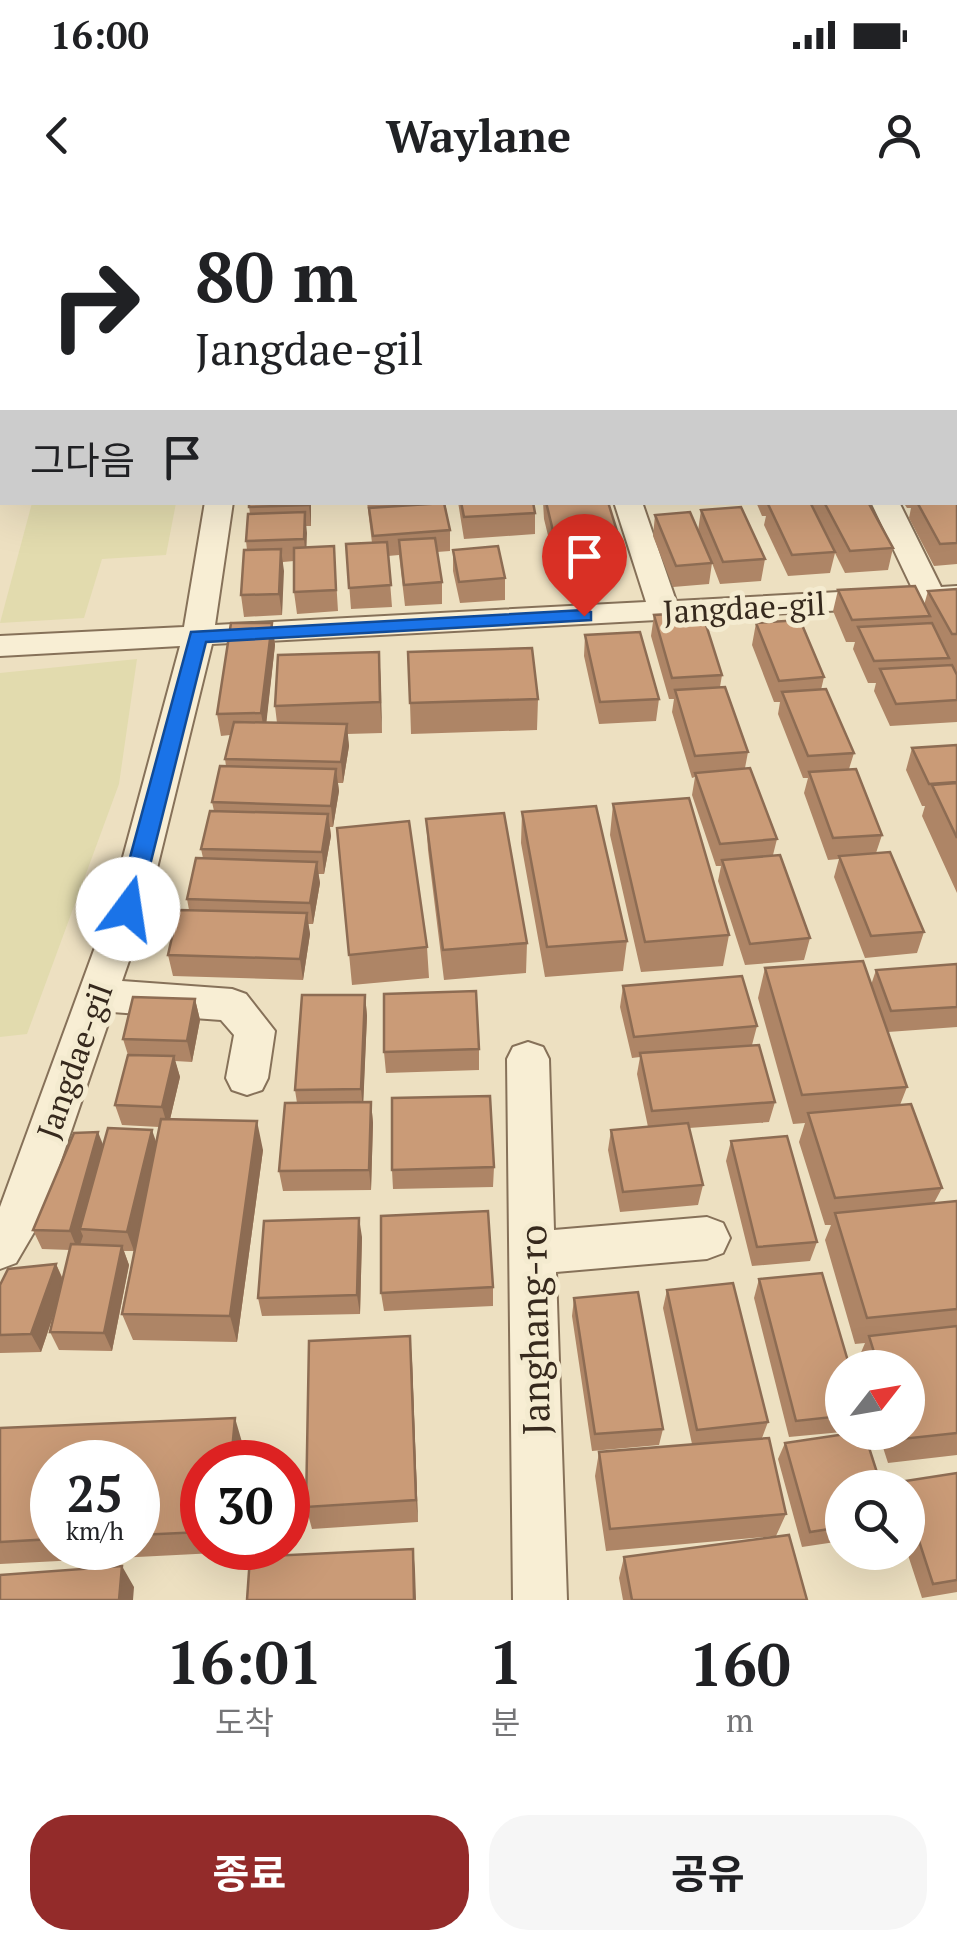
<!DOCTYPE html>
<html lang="ko">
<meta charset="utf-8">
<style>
body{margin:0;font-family:"PT Serif","Noto Sans KR",serif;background:#f6f6f6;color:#202124;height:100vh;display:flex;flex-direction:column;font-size:38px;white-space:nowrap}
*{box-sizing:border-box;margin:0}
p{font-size:32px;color:#757577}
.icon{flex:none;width:55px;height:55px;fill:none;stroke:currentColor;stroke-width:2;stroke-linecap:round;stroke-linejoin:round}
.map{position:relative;height:1400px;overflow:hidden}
.panel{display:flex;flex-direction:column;background:#fff;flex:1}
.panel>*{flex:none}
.banner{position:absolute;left:0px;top:0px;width:958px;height:305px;box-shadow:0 10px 40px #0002;background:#fff;color:#202124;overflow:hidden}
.needle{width:65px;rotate:59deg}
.fabs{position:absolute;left:825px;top:1150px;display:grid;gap:20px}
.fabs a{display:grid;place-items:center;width:100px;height:100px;border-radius:50%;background:#fff;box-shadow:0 10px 40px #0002;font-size:50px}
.speed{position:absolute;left:30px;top:1240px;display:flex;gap:20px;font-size:50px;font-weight:700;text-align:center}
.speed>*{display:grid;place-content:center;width:130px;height:130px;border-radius:50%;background:#fff;box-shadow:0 10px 40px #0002;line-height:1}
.speed small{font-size:25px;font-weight:400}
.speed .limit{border:15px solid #d22;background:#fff;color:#111}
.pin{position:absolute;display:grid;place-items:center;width:85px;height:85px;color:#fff;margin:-102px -42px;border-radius:50% 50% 50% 0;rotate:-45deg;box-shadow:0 0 10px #0007}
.pin .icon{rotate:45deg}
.me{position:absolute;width:110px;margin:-55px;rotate:14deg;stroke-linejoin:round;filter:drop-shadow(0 0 8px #0008)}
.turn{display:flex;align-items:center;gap:35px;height:210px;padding:0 30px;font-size:45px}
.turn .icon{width:130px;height:130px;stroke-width:2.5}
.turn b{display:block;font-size:70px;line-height:85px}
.then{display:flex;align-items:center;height:95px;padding:0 30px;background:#0003;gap:20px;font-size:38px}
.eta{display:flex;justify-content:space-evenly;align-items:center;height:170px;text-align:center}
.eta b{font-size:60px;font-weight:700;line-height:70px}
.button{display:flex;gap:20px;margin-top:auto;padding:20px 30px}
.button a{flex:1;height:115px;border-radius:40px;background:#932b2a;color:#fff;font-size:40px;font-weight:700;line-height:115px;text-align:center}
.button a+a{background:#f6f6f6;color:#202124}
.status{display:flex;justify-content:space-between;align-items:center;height:70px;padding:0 50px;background:#fff;direction:ltr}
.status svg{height:28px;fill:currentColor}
header{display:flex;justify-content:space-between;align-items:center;height:130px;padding:0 30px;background:#fff;font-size:45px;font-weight:700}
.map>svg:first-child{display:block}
.farmland{fill:#e2dbae}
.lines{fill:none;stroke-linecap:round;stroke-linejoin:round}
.minor-casing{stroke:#867159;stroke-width:4}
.minor{fill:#f8eed4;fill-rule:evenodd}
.wall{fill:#ae8566;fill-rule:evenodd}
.shaded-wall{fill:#8d6c53}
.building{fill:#ca9b77;stroke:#8d6c53;stroke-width:2.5}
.route{fill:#1a73e8;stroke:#114b97;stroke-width:2.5}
.labels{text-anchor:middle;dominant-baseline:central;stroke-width:10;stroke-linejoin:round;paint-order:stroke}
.street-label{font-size:32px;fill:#36291d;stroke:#f4ebd0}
.near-street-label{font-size:38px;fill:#36291d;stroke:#f4ebd0}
</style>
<div class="status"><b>16:00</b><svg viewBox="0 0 49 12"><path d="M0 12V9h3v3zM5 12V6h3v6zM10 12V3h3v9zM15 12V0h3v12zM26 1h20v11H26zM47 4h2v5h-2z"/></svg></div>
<header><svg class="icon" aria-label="back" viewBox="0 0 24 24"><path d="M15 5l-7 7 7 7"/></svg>Waylane<svg class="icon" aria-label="person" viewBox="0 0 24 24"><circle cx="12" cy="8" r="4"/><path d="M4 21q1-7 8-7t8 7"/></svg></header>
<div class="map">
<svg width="957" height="1400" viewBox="0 0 957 1400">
<rect width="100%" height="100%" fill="#ede0c1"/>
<path class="farmland" d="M32 303V302L176 303 166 355 102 359 84 418 0 423Z
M137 459 119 584 27 834 0 837V473Z"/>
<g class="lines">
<defs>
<path id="minor" d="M248 0H268L269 2H249Z
M752 0H839L751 2Z
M912 0H933L934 2H913Z
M955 35 957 36V52L955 51Z
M0 188H2V204H0Z
M205 302H233L215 425 646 402 614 302H642L676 401 912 388 871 302H899L941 387 957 386V404L212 444 147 709 122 781 232 789 246 794 275 831 268 878 262 890 247 895 232 890 226 878 234 835 221 820 112 812 40 1022 16 1063 0 1069V1007L109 709 180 446 0 456V436L184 427Z
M528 842 543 847 549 859 554 1030 707 1017 723 1023 730 1038 723 1053 707 1059 556 1072 567 1400H513L507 859 513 847Z"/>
</defs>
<use href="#minor" class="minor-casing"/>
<use href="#minor" class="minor"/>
</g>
<path class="wall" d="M60 0H116L115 2H60Z
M123 0H175V2H123Z
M181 0H201V2H182Z
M271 0H319V2H272Z
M492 0H522V2H493Z
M531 0H576L532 2Z
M950 0H957V13L955 10V2H949Z
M957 47V90H955V48Z
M955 92H957V255L955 252Z
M957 300V364L934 366 909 318 911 308H907L903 302H955Z
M311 302V326H306V348L334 346 338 411 297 414 294 392V361L283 362 282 415 244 417 241 395 247 350 246 341 250 314 249 307Z
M367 302H445L450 330V351L437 352 442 382V404L405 406 399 355 388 356 392 407 351 409 346 344 372 343Z
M458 302H533L535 313V334L464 339Z
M543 302H608L617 331 615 352 553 356 544 319Z
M756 302H868L893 348 888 370 845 373 835 353 830 373 788 376 764 325 766 316H762Z
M701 310 765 359 761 381 720 384 712 363 709 384 673 387 653 336 655 315 698 331Z
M453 350 505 378V400L460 403 453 371Z
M957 389V522L890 526 874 491 876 483H868L853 449 855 442H846L833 411 838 390 924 405 928 391Z
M654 415 722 475 720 487 748 552 745 568 777 639 773 655 810 738 804 760 745 765 718 681 721 666H716L692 595 695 577 692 578 672 512 674 499H669L651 436Z
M272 423 275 445 266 522 277 523 275 506 379 452 382 533 347 534 349 546 343 583H338L339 591 333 627H330L331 636 324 674H318L320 683 313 724H308L310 734 303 780 173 776 168 755 189 710 187 699 203 658 201 649 214 611 212 602 226 566 225 559 230 535 221 536 217 514Z
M756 423 824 477 821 490 854 553 849 569 882 635 876 653 924 732 917 753 865 758 834 677 839 659 828 660 804 593 808 578H803L778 514 780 502H774L752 445Z
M585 435 659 499 656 521 599 524 584 456Z
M538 499 537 530 411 534 410 503Z
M957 545V693L922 616 925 606H922L906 570 912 548Z
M613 604 729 735 723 766 641 772 610 635Z
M522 612 627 741 623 771 545 777 521 643Z
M426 619 527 743 526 773 444 780 428 650Z
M337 628 427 747 429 778 352 785Z
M957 764V827L888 832 907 887 900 905 942 988 934 1003 957 1001V1255L888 1263 878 1232H908V1168H858L857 1162 865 1143 855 1144 825 1040 831 1025H825L799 942 805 923 793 924 758 798 765 768 871 785 876 770Z
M623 786 757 826 752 845 775 902 769 922 689 928 703 985 698 1005 620 1012 608 950 611 930 648 927 637 874 640 857 632 858 620 807Z
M365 795 367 816 363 902H371L373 923 371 990 283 991 279 971 297 903 295 890Z
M195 799 200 820 192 862 175 861 180 877 170 919 263 950 237 1142 133 1140 122 1114 134 1051H124L129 1065 112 1151 59 1150 50 1132 56 1108 41 1152 0 1153V1085L56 1064 63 1079 70 1050 42 1049 33 1030 103 944 156 943 159 927 122 925 115 905 128 855 123 839Z
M479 849V870L386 873 384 852Z
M731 941 817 1042 810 1061 752 1066 726 961Z
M494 967 493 987 393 989 392 970Z
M362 1037 360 1114 262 1116 258 1098Z
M759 1079 842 1168V1232L789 1237 754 1098Z
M493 1087V1106L384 1111 381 1093Z
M667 1090 768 1222 762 1238 786 1314 776 1336 606 1351 595 1276 599 1252 692 1244 663 1108Z
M574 1098 663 1229 659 1245 592 1251 572 1116Z
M412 1161 418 1322 312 1329 306 1307Z
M0 1228 242 1242 202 1262V1348H235V1352L0 1364ZM52 1262H138V1348H52Z
M785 1243 842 1288V1341L802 1347 778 1259Z
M957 1273V1392L922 1398 907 1352 908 1288H895L899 1282Z
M624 1357 807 1400H623L619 1378Z"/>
<path class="shaded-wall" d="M309 302H311V326L309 305Z
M305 312 307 333 306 361 304 339Z
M281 349 284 371 282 415 279 394Z
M272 423 275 445 265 535 261 513Z
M379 452 381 483 382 533 380 502Z
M347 524 349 546 343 583 341 562Z
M336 569 339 591 333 627 331 606Z
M328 614 331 636 324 674 322 652Z
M317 662 320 683 313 724 310 703Z
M307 713 310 734 303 780 300 759Z
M365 795 367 816 363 910 361 889Z
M195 799 200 820 192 862 187 841Z
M174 856 180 877 168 928 162 907Z
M371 902 373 923 371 990 369 970Z
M257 921 263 950 237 1142 230 1116Z
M152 930 159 950 134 1051 127 1032Z
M98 932 106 952 80 1029 83 1036 78 1051 70 1031Z
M359 1018 362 1037 360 1114 357 1095Z
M122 1046 129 1065 112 1151 104 1133Z
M56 1064 64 1083 41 1152 31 1134Z
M410 1136 412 1161 418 1322 416 1300Z
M235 1218 242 1242 241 1262H231Z
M413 1349 415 1370 416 1400H414Z
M122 1366 134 1387 133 1400H119Z"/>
<path class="building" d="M33 0H55L54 2H32Z
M750 0H787L788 2H752Z
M810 0H916L917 1 812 2Z
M957 47V70L955 71V48Z
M955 92H957V118H955Z
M955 139H957V185H955Z
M955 190H957V226L955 223Z
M955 296 957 300V343L940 344 917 302H955Z
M249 302H309V305L249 307Z
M461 302H533L535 313 464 317Z
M546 302H608L617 331 554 335Z
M793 302H810L835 352 792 355 768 304Z
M824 302H868L893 348 850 351Z
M444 303 450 330 373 336 369 308Z
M741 307 765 359 723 362 701 310Z
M305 312 304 339 246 341 248 314Z
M690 312 712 363 676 366 655 315Z
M435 338 442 382 404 385 399 340Z
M387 342 391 385 349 388 346 344Z
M334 346 336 390 294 392V348Z
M498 346 505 378 459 382 453 350Z
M281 349 279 394 241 395 244 350Z
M915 386 930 416 852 420 838 390Z
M957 389V434H952L928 391Z
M702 412 722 475 672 478 654 415Z
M800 420 824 477 779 481 756 423Z
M231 423H272L261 513 217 514Z
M932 423 949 458 874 461 858 427Z
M640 432 659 499 600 502 585 435Z
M532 448 538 499 410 503 408 452Z
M379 452 380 502 275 506 278 455Z
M952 465 957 475V500L896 504 880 469Z
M725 487 748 552 695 556 675 490Z
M826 489 854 553 808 556 782 492Z
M234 522 347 524 341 562 225 559Z
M957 545V582L929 584 912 548Z
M220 566 336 569 331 606 212 602Z
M750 568 777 639 720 644 695 573Z
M856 569 882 635 833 638 809 572Z
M957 583V638L932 585Z
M689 598 729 735 645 742 613 604Z
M596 606 627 741 547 747 522 612Z
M210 611 328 614 322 652 201 649Z
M504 613 527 743 443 750 426 619Z
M409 621 427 747 349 755 337 628Z
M890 652 924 732 871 736 839 656Z
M780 655 810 738 750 744 722 660Z
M196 658 317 662 310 703 187 699Z
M178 710 307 713 300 759 168 755Z
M863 761 907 887 802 895 765 768Z
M957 764V807L891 811 876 770Z
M742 776 757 826 634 837 623 786Z
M476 791 479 849 384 852V794Z
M302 795H365L361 889 295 890Z
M133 797 195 799 187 841 123 839Z
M759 845 775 902 652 911 640 853Z
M128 855 174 856 162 907 115 905Z
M490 896 494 967 392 970V898Z
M371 902 369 970 279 971 285 903Z
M911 904 942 988 835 998 808 913Z
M161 919 257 921 230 1116 122 1114Z
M688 923 703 985 623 992 611 930Z
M108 928 152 930 127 1032 80 1029Z
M98 932 70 1031 33 1030 74 933Z
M787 936 817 1042 757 1047 731 941Z
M957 1001V1109L867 1118 835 1013Z
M488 1011 493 1087 381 1093V1016Z
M359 1018 357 1095 258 1098 264 1021Z
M71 1044 122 1046 104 1133 50 1132Z
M56 1064 31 1134 0 1135V1085L8 1069Z
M822 1073 850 1168H842V1216L796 1221 759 1079Z
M733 1083 768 1222 697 1230 667 1090Z
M638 1092 663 1229 595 1234 574 1098Z
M957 1126V1233L902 1239 899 1232H908V1168H879L869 1136Z
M410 1136 416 1300 306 1307 309 1141Z
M235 1218 231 1262H202V1332L138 1335V1262H52V1339L0 1342V1228Z
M859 1232H864L882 1288H842V1327L810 1332 785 1243Z
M769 1238 786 1314 610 1329 599 1252Z
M957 1273V1380L933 1384 908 1307V1288H901L899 1282Z
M789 1335 807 1400H632L624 1357Z
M413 1349 414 1400H247L250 1357Z
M122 1366 119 1400H0V1375Z"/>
<path class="route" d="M584 410 591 412V420L206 442 139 709 136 715H120L116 709 191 432Z"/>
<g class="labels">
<g class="street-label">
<text transform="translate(744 407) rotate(-3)">Jangdae-gil</text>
<text transform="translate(74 861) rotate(-70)">Jangdae-gil</text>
</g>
<g class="near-street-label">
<text transform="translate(534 1130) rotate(-91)">Janghang-ro</text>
</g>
</g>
</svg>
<div class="fabs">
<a><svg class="needle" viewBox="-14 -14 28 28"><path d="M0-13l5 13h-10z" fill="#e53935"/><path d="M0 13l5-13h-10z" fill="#757577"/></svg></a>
<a><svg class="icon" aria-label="search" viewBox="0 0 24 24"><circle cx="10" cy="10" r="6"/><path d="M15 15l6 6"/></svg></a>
</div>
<div class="speed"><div>25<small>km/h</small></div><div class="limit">30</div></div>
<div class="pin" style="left:584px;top:416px;background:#d93025"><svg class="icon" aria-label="arrive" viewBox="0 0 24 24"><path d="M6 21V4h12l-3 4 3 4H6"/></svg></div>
<svg class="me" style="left:128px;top:709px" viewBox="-20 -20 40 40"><circle r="19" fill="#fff"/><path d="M0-13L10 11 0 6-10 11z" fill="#1a73e8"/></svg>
<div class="banner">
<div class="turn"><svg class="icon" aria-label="right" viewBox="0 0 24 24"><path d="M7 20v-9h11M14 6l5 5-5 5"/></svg><div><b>80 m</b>Jangdae-gil</div></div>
<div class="then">그다음<svg class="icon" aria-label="arrive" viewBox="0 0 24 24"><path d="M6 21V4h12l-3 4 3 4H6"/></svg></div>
</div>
</div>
<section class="panel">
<div class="eta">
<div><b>16:01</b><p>도착</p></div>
<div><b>1</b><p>분</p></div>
<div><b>160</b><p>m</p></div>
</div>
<div class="button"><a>종료</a><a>공유</a></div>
</section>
